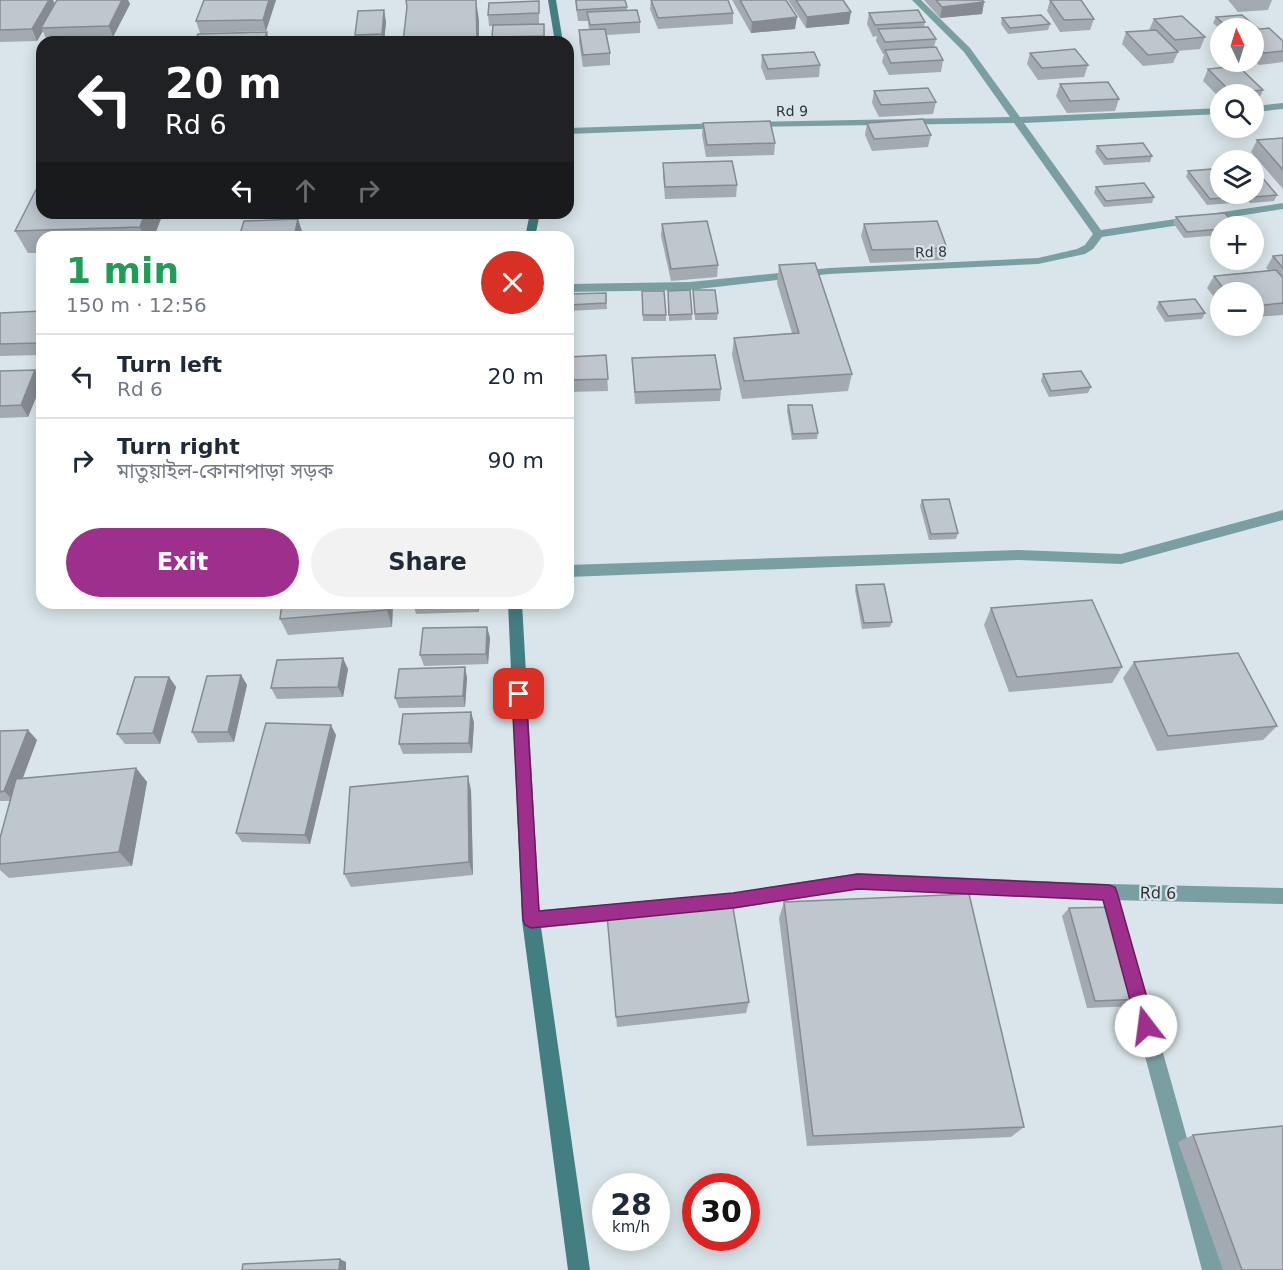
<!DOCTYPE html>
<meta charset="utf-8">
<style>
body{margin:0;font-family:"DejaVu Sans","Noto Sans Bengali",sans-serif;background:#f2f2f3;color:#1f2937;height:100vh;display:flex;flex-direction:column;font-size:22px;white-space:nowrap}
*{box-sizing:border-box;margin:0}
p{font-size:20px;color:#747a83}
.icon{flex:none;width:33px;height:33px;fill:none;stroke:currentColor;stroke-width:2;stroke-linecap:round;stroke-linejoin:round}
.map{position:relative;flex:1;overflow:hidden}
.panel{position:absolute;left:36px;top:231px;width:538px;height:378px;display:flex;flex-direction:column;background:#fff;border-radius:18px;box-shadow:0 3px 15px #0003}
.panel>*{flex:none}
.hud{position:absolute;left:36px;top:36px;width:538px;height:183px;border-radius:18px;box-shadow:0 3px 15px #0003;background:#202124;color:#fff;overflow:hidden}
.needle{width:39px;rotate:356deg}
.controls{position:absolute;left:1210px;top:18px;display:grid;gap:12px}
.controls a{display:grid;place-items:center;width:54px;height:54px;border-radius:50%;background:#fff;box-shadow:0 3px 15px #0003;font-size:30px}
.speed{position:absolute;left:592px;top:1173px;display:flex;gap:12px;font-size:30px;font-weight:700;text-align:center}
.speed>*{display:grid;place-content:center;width:78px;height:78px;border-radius:50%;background:#fff;box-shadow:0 3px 15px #0003;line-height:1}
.speed small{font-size:15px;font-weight:400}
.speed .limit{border:9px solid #d22;background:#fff;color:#111}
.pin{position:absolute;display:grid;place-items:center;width:51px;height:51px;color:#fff;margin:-26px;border-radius:12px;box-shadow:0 3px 9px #0006}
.me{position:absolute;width:66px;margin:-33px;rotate:345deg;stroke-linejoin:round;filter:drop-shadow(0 0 4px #0008)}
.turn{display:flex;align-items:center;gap:21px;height:126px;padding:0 30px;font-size:27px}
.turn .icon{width:78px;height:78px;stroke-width:2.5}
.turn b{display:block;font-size:42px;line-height:51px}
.lanes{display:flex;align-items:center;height:57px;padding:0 30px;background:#0003;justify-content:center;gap:30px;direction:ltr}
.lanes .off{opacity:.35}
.round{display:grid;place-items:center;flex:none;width:63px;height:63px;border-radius:32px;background:#f2f2f3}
.summary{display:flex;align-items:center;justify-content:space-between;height:102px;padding:0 30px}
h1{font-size:36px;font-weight:700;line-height:45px;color:#1e9e55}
.action{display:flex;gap:12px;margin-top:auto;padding:12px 30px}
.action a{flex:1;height:69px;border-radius:36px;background:#9e2f8d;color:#fff;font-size:24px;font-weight:700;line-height:69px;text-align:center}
.action a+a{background:#f2f2f3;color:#1f2937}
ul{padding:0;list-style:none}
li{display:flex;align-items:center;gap:18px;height:84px;padding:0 30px;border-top:2px solid #e0e1e3}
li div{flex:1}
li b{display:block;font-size:22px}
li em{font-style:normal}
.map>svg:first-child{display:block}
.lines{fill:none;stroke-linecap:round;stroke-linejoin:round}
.street{fill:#7a9fa3;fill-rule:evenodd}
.secondary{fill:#437e83;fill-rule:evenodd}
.wall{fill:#a3aab1}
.shaded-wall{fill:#858b90}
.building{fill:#bec6ce;stroke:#858b90;stroke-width:1.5}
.route{fill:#9e2f8d;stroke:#671f5c;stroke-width:1.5}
.labels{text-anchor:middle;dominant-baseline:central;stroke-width:4.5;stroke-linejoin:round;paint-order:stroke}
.far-street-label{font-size:14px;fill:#2f3335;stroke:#d9e5ea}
.street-label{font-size:16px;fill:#2f3335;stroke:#d9e5ea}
</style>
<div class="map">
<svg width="1283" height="1270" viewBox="0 0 1283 1270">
<rect width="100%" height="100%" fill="#d9e5ea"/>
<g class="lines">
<path class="street" d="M912 0H921L970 48 1020 117 1221 108V114L1024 123 1101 230 1283 203V209L1102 237 1093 249 1085 254 1038 264 829 274 690 290 568 292V284L690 282 829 268 1038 258 1077 249 1085 245 1093 234 1014 123 747 127V123L750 122 1010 117 964 52Z
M1283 103V109L1254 112V106Z
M723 123 726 124V128L568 134V128Z
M1283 510V520L1121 564 1019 560 568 577V565L1019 550 1121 554Z
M858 873 1109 884 1283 888V904L1109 900 858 889 733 909 531 929 525 926 522 920 525 914 531 911 733 893Z
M1135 976 1142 978 1144 985 1224 1270H1202L1126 985 1128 978Z"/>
<path class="secondary" d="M548 0H556L563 42H555Z
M530 213H540L535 237H525Z
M508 603H522L540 920 590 1270H568L522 920Z"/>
</g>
<path class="wall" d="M0 0H53L55 4 57 0H128L130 4 113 37 46 39 43 31 37 41 0 42Z
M276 0 266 31 200 33 196 21Z
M575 0 627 7V10L640 22V33L607 35 610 53V65L583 67 579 42V30H589L588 21H578Z
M651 0H728L733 13V24L658 29 650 9Z
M732 0H786L795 29 751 33Z
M788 0H843L849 24 806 28Z
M924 0H982L984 2 982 14 940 18Z
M1050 0H1081L1094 19 1090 30 1060 32 1047 11Z
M1228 0H1272L1268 10 1238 12Z
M539 1V24H544L545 42H492V26H489L488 15Z
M384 10 386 22 384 42H356L355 35Z
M869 13 925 22 924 27 936 39 934 47 943 60 941 72 889 75 882 62 884 54H883L876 41 877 36 873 37 867 24Z
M1216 17 1259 29 1283 41V62L1259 65 1254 60V28H1221V30L1213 23Z
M1002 18 1050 24 1048 30 1008 34 1001 24Z
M1154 19 1205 37 1200 49 1177 51 1178 52 1173 63 1143 66 1122 44 1126 32 1149 30Z
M1030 53 1088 65 1084 77 1038 80 1027 64Z
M762 55 820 65 819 77 766 80 761 67Z
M1208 69 1263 90 1258 102H1254V94H1221V99L1203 81Z
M1060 84 1119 99 1115 111 1067 113 1056 96Z
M874 91 936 102 933 114 879 117 872 103Z
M703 123 775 143 774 155 706 157 702 135Z
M867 123 931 135 928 147 872 151 865 135Z
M1283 138V189L1251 152 1257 140Z
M1097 146 1152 156 1150 162 1104 165 1095 152Z
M663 163 737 185 736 197 665 199 663 175Z
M1188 171 1235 197 1232 203 1207 205 1186 177Z
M1096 187 1154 197 1152 203 1104 207 1094 193Z
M1242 194H1254L1277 195 1274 201 1250 203Z
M42 213H163L154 237H42V253H28L15 231Z
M1176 217 1221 226V235L1184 238 1173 223Z
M662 224 718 265 717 277 671 281 661 236Z
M864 224 947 248 944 260 870 263 861 236Z
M1283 255V315L1254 317V292H1221V306L1207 288 1214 276 1268 270 1266 268 1273 256Z
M779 265 852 374 848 391 742 399 732 355 734 338 792 333 777 283Z
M693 290 718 313 717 320H695Z
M642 291 666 315V321H643Z
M668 291 692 314V320L669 321Z
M606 293 607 309 568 311V294Z
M1159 302 1205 313 1202 319 1165 322 1156 308Z
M42 311V355L0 356V313Z
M606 355 608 391 568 392V357Z
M632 358 721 389 720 401 635 404Z
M35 370 42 381V383L28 417 0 418V371Z
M1043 374 1091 387 1088 393 1049 397 1041 381Z
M788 405 818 433 817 439 792 440 787 411Z
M922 500 958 533 956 539 929 540 920 506Z
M856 585 892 622 890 627 862 629 855 590Z
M282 603H393L392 627 288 635 280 619Z
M413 603H479V612L416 614Z
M991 608 1122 667 1112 683 1009 692 984 625Z
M487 627 490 638 488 664 424 666 420 655Z
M1134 662 1277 726 1263 740 1157 751 1123 678Z
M465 667 467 678 465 707 399 708 395 698Z
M348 669 343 697 277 699 271 688Z
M241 675 247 685 234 742 198 743 192 732Z
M169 677 176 687 160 744H125L117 734Z
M471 712 474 723 472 753 403 754 399 744Z
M0 731 37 740 23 778 136 768 147 782 132 866 9 878 0 870V838L10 801H0Z
M336 735 310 844 242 842 236 833Z
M471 790 473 875 351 887 344 874Z
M784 902 1024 1127 1011 1137 807 1146 779 918Z
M1069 908 1146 999 1137 1006 1087 1008 1062 916Z
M607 915 749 1002 746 1013 617 1027Z
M1193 1135 1283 1270H1223L1178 1142Z"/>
<path class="shaded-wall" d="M49 0H53L56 7 41 28 43 31 37 41 32 29Z
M122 0H128L130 4 113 37 109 26Z
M269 0H276L266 31 263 20Z
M476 0 479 20V42H477Z
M984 2 982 14 940 18 942 7Z
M384 10 386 22 384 42H383L382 34Z
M851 12 849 24 806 28 807 17Z
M797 17 795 29 751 33 752 22Z
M267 32 269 42H264Z
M145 213H163L154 237H144L140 227Z
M298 219 302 231 300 237H294Z
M35 370 42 381V383L28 417 21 405Z
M387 603H393L392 627 387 610Z
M477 603H479V612Z
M487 627 490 638 488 664 486 654Z
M343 658 348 669 343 697 338 687Z
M465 667 467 678 465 707 463 696Z
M241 675 247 685 234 742 228 732Z
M169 677 176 687 160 744 153 733Z
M471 712 474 723 472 753 469 743Z
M331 725 336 735 310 844 305 835Z
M28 730 37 740 14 801 4 791Z
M136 768 147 782 132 866 119 852Z
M468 776 471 790 473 875 469 862Z
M340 1259 346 1262V1270H339Z"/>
<path class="building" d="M0 0H49L32 29 0 30Z
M57 0H122L109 26 41 28Z
M204 0H269L263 20 196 21Z
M406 0H476L477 42H403L407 7Z
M576 0H625L627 7 577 10Z
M651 0H728L733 13 658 18Z
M740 0H786L797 17 752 22Z
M796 0H843L851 12 807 17Z
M936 0H982L984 2 942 7Z
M1050 0H1081L1094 19 1064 20Z
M539 1V13L488 15 489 3Z
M384 10 382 34 355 35 358 11Z
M637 10 640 22 590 25 587 12Z
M918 10 925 22 875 25 869 13Z
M1041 15 1050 24 1010 28 1002 18Z
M1242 15 1259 29 1228 28 1216 17Z
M1182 16 1205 37 1175 40 1154 19Z
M544 24V36L492 37 493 25Z
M928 27 936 39 885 42 878 29Z
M1269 28 1283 41V51L1264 53 1254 44V30Z
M605 29 610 53 583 55 579 30Z
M1156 30 1178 52 1148 55 1126 32Z
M267 32 264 42H195L198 34Z
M936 47 943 60 891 63 885 50Z
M1075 49 1088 65 1042 68 1030 53Z
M814 52 820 65 768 69 762 55Z
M1238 66 1263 90 1232 93 1208 69Z
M1108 82 1119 99 1070 101 1060 84Z
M928 88 936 102 881 105 874 91Z
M923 119 931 135 874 139 867 123Z
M770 121 775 143 707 145 703 123Z
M1283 138V170L1257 140Z
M1143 143 1152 156 1107 159 1097 146Z
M732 161 737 185 665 187 663 163Z
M1254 168 1277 195 1253 197 1250 194H1254Z
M1212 169 1221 180V194H1232L1235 197 1210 199 1188 171Z
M42 178V213H145L140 227 15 231Z
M1144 183 1154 197 1106 201 1096 187Z
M1225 213 1235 226H1221V229L1187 232 1176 217Z
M298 219 294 237H239L244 221Z
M707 221 718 265 671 269 662 224Z
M937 221 947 248 872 250 864 224Z
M1283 255V268L1273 256Z
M815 263 852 374 744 381 734 338 799 333 779 265Z
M1276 270 1283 278V303L1254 306V292H1226L1214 276Z
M690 290 692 314 669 315 668 291Z
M693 290H715L718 313 695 314Z
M642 291H664L666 315H643Z
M606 293V303L568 305V294Z
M1195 299 1205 313 1168 316 1159 302Z
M42 311V337L40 343 0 344V313Z
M606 355 608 379 568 380V357Z
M715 355 721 389 635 392 632 358Z
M35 370 21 405 0 406V371Z
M1081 371 1091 387 1051 391 1043 374Z
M788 405H812L818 433 793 434Z
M949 499 958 533 931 534 922 500Z
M884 584 892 622 864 623 856 585Z
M1092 600 1122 667 1017 677 991 608Z
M282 603H387V610L280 619Z
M487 627 486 654 420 655 423 628Z
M1238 653 1277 726 1168 736 1134 662Z
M343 658 338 687 271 688 277 660Z
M465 667 463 696 395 698 399 669Z
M241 675 228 732H192L207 676Z
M135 677H169L153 733 117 734Z
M471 712 469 743 399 744 403 714Z
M266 723 331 725 305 835 236 833Z
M28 730 4 791 0 792V731Z
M136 768 119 852 0 864V838L16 779Z
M468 776 469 862 344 874 350 787Z
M969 894 1024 1127 813 1136 784 902Z
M732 902 749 1002 616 1017 607 915Z
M1118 907 1146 999 1095 1001 1069 908Z
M1283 1126V1270H1242L1193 1135Z
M340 1259 339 1270H242L243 1264Z"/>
<path class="route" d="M519 688 524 689 526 694 539 911 733 893 858 874 1109 885 1115 887 1117 892 1155 1026 1152 1032 1146 1034 1140 1032 1137 1026 1103 900 858 889 733 908 531 928 525 925 523 920 512 694 514 689Z"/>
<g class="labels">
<g class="far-street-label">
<text transform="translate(792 111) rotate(-1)">Rd 9</text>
<text transform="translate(931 252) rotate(-2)">Rd 8</text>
</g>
<g class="street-label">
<text transform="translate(1158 893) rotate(1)">Rd 6</text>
</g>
</g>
</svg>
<div class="controls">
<a><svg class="needle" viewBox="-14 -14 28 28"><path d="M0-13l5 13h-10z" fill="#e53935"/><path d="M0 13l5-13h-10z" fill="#747a83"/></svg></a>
<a><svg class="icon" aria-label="search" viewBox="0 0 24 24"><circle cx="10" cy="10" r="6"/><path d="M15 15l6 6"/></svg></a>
<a><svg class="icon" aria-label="layers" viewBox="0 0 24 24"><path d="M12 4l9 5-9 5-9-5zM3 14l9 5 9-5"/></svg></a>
<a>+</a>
<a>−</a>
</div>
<div class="speed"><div>28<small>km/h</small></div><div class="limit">30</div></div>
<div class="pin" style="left:519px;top:694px;background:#d93025"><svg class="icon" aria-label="arrive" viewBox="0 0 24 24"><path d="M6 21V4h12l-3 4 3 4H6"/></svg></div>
<svg class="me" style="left:1146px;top:1026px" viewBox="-20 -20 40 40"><circle r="19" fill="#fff"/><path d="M0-13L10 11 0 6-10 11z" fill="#9e2f8d"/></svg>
<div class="hud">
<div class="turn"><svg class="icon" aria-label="left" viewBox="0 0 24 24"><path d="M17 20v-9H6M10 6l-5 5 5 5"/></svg><div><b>20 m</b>Rd 6</div></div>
<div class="lanes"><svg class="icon" aria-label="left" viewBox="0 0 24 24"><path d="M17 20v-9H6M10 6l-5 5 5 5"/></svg><svg class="icon off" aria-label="ahead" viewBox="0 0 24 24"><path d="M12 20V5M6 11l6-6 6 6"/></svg><svg class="icon off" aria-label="right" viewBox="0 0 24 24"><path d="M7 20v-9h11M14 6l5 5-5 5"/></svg></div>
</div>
<section class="panel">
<div class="summary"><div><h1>1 min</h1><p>150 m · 12:56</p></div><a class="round" style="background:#d93025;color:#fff"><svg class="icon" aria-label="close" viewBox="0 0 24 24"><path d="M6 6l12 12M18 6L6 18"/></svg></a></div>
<ul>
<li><svg class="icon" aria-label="left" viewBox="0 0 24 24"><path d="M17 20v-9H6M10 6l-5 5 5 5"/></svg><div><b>Turn left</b><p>Rd 6</p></div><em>20 m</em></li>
<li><svg class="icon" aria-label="right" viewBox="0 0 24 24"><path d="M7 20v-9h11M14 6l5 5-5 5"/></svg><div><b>Turn right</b><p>মাতুয়াইল-কোনাপাড়া সড়ক</p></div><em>90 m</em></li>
</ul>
<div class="action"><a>Exit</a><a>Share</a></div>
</section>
</div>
